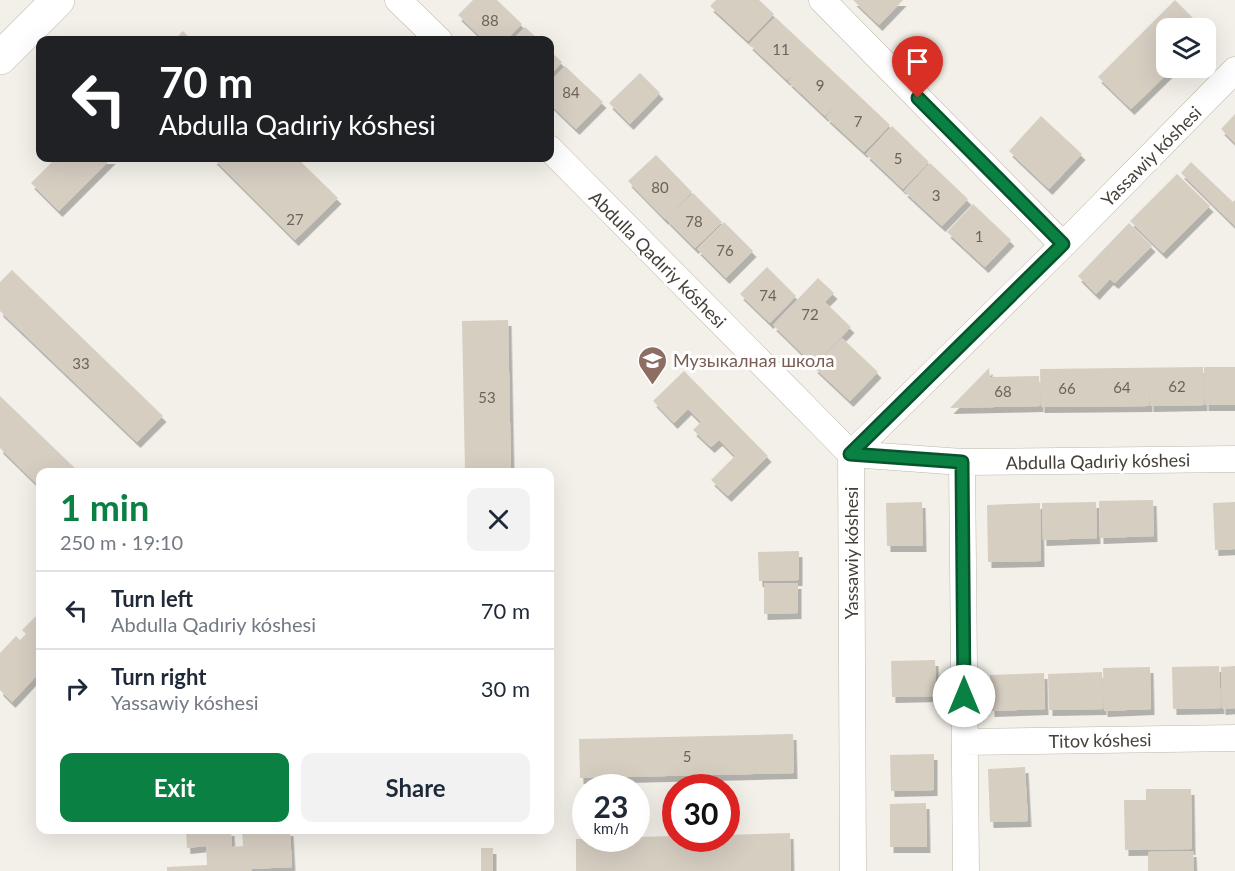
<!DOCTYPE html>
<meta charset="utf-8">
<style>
body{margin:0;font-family:Lato,sans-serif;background:#f2f2f3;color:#1f2937;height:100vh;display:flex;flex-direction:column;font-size:22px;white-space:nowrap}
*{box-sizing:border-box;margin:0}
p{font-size:20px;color:#747a83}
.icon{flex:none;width:33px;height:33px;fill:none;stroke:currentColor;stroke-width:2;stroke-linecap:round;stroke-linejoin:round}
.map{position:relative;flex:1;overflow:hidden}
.side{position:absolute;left:36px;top:468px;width:518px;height:366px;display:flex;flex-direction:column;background:#fff;border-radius:12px;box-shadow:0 6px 24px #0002}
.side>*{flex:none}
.banner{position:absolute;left:36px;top:36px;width:518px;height:126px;border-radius:12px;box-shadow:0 6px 24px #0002;background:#202124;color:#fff;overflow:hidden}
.controls{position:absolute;left:1156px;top:18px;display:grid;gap:12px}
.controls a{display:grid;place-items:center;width:60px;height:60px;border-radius:12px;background:#fff;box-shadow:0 6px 24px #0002;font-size:30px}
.speed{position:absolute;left:572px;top:774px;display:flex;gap:12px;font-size:30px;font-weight:700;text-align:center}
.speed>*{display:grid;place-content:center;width:78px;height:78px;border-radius:50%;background:#fff;box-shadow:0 6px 24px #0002;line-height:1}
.speed small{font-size:15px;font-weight:400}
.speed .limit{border:9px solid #d22;background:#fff;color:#111}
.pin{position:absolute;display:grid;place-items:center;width:51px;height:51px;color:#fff;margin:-62px -26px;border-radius:50% 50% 50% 0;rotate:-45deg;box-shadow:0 0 6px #0007}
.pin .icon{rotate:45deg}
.me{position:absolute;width:66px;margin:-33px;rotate:0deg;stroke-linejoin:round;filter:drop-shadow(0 0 4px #0008)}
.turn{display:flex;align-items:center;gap:21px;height:126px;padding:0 24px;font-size:27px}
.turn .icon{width:78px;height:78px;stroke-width:2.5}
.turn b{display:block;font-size:42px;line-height:51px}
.round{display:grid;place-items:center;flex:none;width:63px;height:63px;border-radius:12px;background:#f2f2f3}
.overview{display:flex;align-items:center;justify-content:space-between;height:102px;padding:0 24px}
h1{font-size:36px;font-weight:700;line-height:45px;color:#0b8043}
.cta{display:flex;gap:12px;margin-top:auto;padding:12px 24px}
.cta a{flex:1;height:69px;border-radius:12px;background:#0b8043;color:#fff;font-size:24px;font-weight:700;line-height:69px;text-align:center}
.cta a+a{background:#f2f2f3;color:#1f2937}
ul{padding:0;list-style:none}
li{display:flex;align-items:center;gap:18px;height:78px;padding:0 24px;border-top:2px solid #e0e1e3}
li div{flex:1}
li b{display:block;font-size:22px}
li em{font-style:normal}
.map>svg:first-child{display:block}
.building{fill:#d7cec2;filter:url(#shadow)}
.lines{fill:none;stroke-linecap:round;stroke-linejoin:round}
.minor-casing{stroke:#beb7ac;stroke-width:27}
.tertiary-casing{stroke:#beb7ac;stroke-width:34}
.minor{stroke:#fff;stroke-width:26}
.tertiary{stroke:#fff;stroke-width:33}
.route-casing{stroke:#07532c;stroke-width:15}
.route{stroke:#0b8043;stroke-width:10}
.labels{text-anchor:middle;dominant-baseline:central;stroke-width:6;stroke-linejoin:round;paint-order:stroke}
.number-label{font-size:15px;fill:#6a645a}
.street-label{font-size:18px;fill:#464038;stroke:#fff}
.education-label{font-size:18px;fill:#785e54;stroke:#fff;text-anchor:start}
</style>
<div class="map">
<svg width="1235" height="871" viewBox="0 0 1235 871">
<defs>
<filter id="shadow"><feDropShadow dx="3.5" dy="6" stdDeviation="0" flood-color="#0004"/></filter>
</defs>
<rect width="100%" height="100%" fill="#f3f0e9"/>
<path class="building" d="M473 0H497L522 24 506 40H484L458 15Z
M716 0H759L774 14 748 41 710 6Z
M853 0H903L879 25Z
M1175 0 1203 28H1167V68H1173L1131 109 1098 77Z
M775 17 852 89 825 116 788 81 807 60 787 80 749 44Z
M525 27 539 40H512Z
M183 31 192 40H174Z
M549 50 562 62 549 76Z
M565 66 603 102 576 129 549 103V83Z
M640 73 660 93 630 124 609 103Z
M852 89 890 125 864 152 826 117Z
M1235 114V143L1221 129Z
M1041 116 1082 154 1049 189 1009 151Z
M892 126 929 162 903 189 866 154Z
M656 155 692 192 665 219 628 181Z
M56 158H112L59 211 31 183Z
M213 158H297L338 198 295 240Z
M1191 162 1233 202 1235 200V226L1181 173Z
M930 163 968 199 942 226 904 191Z
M1177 174 1210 206 1163 253 1130 221Z
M693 193 722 222 695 248 666 219Z
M973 204 1011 240 985 267 947 232Z
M724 222 753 251 726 278 697 249Z
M1129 223 1152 246 1115 283 1110 279 1096 294 1078 276Z
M767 267 796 296 770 323 740 294Z
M12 270 163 416 137 442 0 311V282Z
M818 278 834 293 825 302 851 327 814 365 773 325Z
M508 320 511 472H465L462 321Z
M842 338 878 372 850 401 814 367Z
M1203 367 1204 405 1150 406 1149 370V406L1041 407 1040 369Z
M1204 367H1235V405H1205Z
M989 368 990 377 1039 376 1040 406 950 408Z
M684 371 768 456 728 496 711 480 735 456 719 440 711 447 693 430 701 422 688 409 674 423 653 401Z
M0 396 79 472H40V487L0 448Z
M1153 500 1154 536 1100 538 1099 501Z
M922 502 923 546H887L886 503Z
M1096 502 1097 538 1043 540 1042 503Z
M1235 502V549L1215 550 1213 503Z
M1040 503 1041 561 988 562 987 505Z
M799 551V580L759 581 758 552Z
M764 583H798V613L764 614Z
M40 612V672L12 702 0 690V653L16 636 20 640 26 634 22 630Z
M935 660 936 696 892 697 891 661Z
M1219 666 1221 708 1173 709 1172 667Z
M1235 666V708L1222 709 1221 667Z
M1150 667 1151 709 1104 711 1103 668Z
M1102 672 1103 709 1049 710 1048 674Z
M1044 673 1045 709 991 711 990 675Z
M793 734 794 773 580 778 579 739Z
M934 754V790L891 791 890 755Z
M1025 767 1028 821 990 822 988 769Z
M1146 789H1191L1192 849 1125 850 1124 800H1146Z
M926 803 927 847H890V804Z
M186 830H231L232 847 243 846 242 830H290L292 867 251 869 252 871H167V867L207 865 206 846 187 848Z
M790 833 791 871H576V839L636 838V837L675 836V838H726V835Z
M481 848H493V871H481Z
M1193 851 1194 871H1148V852Z"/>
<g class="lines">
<defs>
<path id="minor" d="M398 0 439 40
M822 0 1063 245
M549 148 851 454 962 462 1235 459
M962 462 966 871
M965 742 1235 738
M853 871 851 454 1063 245 1235 70"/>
<path id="tertiary" d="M0 58 58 0"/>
</defs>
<use href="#minor" class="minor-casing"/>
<use href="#tertiary" class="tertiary-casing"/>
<use href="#minor" class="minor"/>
<use href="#tertiary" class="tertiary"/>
</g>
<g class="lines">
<defs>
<path id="route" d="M918 98 1063 244 850 454 962 462 964 696"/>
</defs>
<use href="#route" class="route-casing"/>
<use href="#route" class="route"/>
</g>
<defs>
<symbol id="school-pin" viewBox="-11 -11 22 30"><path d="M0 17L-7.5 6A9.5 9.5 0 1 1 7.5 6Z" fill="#8d6e63" stroke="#fff"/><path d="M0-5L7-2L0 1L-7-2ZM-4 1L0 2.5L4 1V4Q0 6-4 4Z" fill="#fff"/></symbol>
</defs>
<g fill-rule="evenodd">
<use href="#school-pin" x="636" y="344" width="33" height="45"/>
</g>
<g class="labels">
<g class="number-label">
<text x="490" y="20">88</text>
<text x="781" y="49">11</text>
<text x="820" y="85">9</text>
<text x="571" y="92">84</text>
<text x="858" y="121">7</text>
<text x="898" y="158">5</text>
<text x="660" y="187">80</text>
<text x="936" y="195">3</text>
<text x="295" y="219">27</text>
<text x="694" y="221">78</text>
<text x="979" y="236">1</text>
<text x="725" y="250">76</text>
<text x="768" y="295">74</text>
<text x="810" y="314">72</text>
<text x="81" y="363">33</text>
<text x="1177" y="386">62</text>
<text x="1122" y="387">64</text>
<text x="1067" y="388">66</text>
<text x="1003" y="391">68</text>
<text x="487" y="397">53</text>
<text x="687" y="756">5</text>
</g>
<g class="street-label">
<text transform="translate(1151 156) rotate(-45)">Yassawiy kóshesi</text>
<text transform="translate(658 259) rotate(45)">Abdulla Qadıriy kóshesi</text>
<text transform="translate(1098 461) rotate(-1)">Abdulla Qadıriy kóshesi</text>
<text transform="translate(851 553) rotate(-90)">Yassawiy kóshesi</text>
<text transform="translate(1100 740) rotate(-1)">Titov kóshesi</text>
</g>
<g class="education-label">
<text x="673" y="360">Музыкалная школа</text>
</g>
</g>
</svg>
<div class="controls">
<a><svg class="icon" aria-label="layers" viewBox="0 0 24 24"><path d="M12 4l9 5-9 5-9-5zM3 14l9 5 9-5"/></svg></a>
</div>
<div class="speed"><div>23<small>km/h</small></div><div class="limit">30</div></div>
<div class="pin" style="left:918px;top:98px;background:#d93025"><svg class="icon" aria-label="arrive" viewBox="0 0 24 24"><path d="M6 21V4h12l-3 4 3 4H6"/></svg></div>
<svg class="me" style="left:964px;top:696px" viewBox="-20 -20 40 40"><circle r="19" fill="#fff"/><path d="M0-13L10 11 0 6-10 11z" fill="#0b8043"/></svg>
<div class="banner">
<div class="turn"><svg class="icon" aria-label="left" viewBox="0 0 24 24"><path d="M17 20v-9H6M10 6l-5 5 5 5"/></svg><div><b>70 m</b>Abdulla Qadıriy kóshesi</div></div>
</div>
<section class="side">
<div class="overview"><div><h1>1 min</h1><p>250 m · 19:10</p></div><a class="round"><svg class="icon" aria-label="close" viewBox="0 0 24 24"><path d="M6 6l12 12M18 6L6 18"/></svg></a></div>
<ul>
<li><svg class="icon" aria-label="left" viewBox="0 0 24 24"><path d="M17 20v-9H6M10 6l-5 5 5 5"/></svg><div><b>Turn left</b><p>Abdulla Qadıriy kóshesi</p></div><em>70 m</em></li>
<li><svg class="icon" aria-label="right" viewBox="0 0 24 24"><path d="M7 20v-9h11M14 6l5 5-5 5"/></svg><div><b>Turn right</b><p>Yassawiy kóshesi</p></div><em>30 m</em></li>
</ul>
<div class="cta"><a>Exit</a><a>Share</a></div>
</section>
</div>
